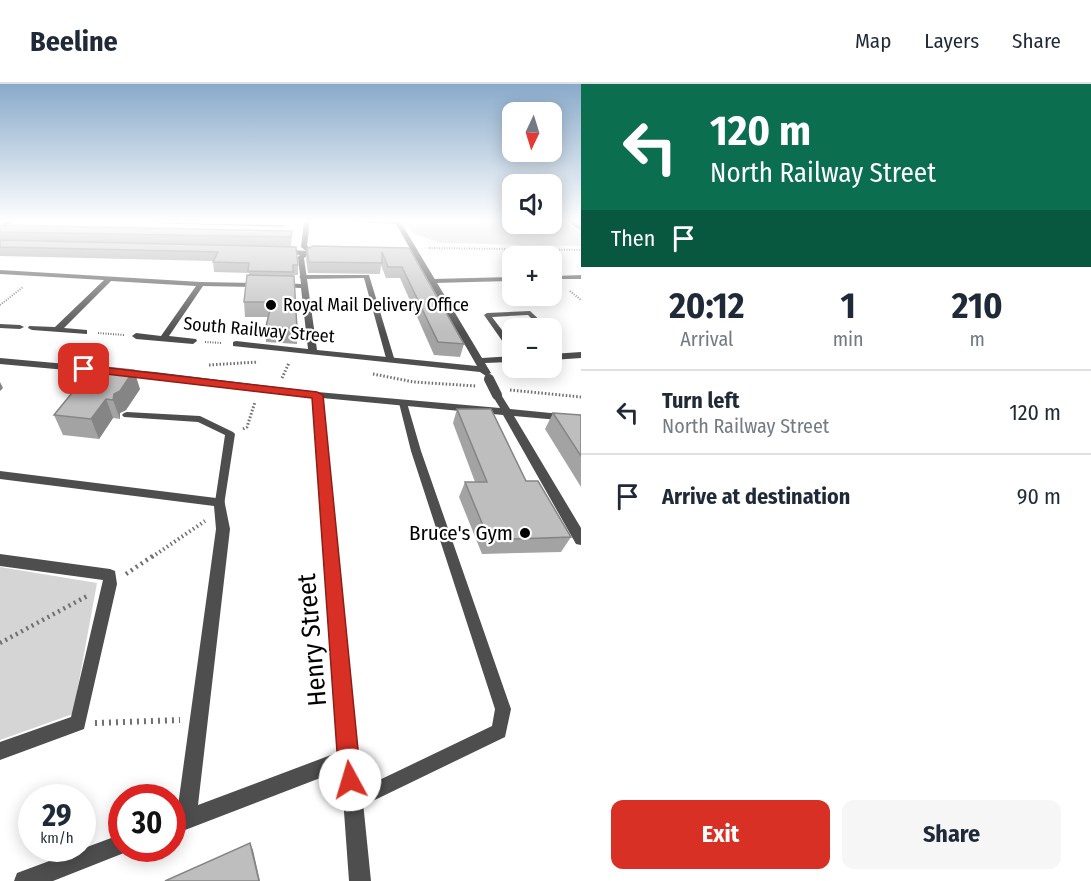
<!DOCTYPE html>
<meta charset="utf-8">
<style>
body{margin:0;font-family:"Fira Sans Condensed",sans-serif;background:#f6f6f7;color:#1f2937;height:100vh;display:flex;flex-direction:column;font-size:22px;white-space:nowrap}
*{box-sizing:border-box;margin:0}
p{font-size:20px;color:#747a83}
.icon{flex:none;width:33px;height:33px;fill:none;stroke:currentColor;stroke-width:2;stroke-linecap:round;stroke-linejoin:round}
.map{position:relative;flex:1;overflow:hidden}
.panel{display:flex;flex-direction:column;background:#fff;width:510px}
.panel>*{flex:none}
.hud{background:#0b6e4f;color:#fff;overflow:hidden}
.needle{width:39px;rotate:184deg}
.tools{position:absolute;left:502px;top:18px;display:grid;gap:12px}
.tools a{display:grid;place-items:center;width:60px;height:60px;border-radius:12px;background:#fff;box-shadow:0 3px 15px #0003;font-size:30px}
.speed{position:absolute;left:18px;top:700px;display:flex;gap:12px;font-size:30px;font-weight:700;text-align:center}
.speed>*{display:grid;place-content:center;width:78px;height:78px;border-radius:50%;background:#fff;box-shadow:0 3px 15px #0003;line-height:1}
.speed small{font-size:15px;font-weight:400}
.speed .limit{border:9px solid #d22;background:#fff;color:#111}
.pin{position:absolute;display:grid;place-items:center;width:51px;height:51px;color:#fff;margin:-26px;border-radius:12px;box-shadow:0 3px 9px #0006}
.me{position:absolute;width:66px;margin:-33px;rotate:354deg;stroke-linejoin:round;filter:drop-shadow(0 0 4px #0008)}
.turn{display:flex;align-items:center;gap:21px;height:126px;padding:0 30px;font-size:27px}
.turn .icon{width:78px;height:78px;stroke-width:2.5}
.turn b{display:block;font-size:42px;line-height:51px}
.then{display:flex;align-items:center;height:57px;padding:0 30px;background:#0003;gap:12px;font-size:22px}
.eta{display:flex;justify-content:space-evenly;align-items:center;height:102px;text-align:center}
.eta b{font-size:36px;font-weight:700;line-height:42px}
.button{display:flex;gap:12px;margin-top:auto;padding:12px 30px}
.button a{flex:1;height:69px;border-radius:12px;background:#d93025;color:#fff;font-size:24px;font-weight:700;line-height:69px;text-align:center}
.button a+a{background:#f6f6f7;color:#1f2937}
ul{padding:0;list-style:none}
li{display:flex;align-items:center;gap:18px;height:84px;padding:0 30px;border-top:2px solid #e0e1e3}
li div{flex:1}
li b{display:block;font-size:22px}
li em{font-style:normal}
header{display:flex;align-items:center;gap:36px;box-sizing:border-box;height:84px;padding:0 30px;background:#fff;border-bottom:2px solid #e0e1e3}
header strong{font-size:28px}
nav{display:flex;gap:33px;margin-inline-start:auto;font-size:21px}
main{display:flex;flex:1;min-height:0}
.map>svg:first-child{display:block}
.green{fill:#d5d5d5}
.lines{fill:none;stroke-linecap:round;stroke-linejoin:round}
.path-far4{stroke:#707070;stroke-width:2;stroke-dasharray:1 1.5;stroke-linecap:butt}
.path-far3{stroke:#707070;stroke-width:3;stroke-dasharray:1.5 2;stroke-linecap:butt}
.path-far2{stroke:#707070;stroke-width:4;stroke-dasharray:1.5 3;stroke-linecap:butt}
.path-far1{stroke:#707070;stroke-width:4.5;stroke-dasharray:2 4;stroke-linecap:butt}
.path{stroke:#707070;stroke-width:6;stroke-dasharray:2 5;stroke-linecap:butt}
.lane{fill:#4e4e4e;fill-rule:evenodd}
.street{fill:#4e4e4e;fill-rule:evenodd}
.street-bridge{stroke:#4e4e4e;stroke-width:10}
.wall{fill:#a3a3a3}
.shaded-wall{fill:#858585}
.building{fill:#bebebe;stroke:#858585;stroke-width:1.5}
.route{fill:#d93025;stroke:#8d1f18;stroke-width:1.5}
.poi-dot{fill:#000;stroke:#fff;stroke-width:2}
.labels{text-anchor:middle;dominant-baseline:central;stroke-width:4.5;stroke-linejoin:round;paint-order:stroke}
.far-poi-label{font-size:18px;fill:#000;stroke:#fff;text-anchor:start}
.far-street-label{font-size:18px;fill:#000;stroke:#fff}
.poi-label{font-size:21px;fill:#000;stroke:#fff;text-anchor:end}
.near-street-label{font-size:26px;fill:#000;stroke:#fff}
</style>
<header>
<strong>Beeline</strong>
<nav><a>Map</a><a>Layers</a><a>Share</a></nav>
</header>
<main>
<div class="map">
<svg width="581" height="797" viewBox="0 0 581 797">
<rect width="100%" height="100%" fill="#fff"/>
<path class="green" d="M405 137H513V140H552V137H565L581 150V162L441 159 412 149Z
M0 483 97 499 73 630 0 656Z"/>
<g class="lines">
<path class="path-far4" d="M547 140 559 147
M429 164 581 166
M570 207 581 216
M0 221 23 203
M98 249 124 251
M205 258 222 259"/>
<path class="path-far3" d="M209 281 258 278
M373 290 414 298 476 302
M282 294 289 279
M510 306 581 313
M243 345 247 343 255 318"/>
<path class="path-far2" d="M152 473 205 437"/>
<path class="path-far1" d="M126 490 154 471
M0 559 89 511"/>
<path class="path" d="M95 639 180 636"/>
<path class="lane" d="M82 137 283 141 285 142 283 143Z
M369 191 394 274 393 276H387L386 274 364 194 302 195 299 193 302 191Z
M513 193V197L433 199 430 197 433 195Z
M530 227 548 244H541L528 231 492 233 508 254 513 253V257L503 258 484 231 487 229Z
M552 249 558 253 552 256Z
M403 316 407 319 421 367 511 625 505 653 352 727 346 724 343 718 346 712 492 642 495 625 411 367 399 319Z
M127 328 200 332 233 348 235 350 224 421H216L215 418 225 351 198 338 124 333 122 331 124 329Z"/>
<path class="street" d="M7 137H14L0 146V142Z
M178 137H184L179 141 176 139Z
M304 137H310L307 162 315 167 304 174 317 266 477 282 396 140 341 137H400L482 274 513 272V278L485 279 491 289 486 292 480 288 233 262V258L236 257 308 265 301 204 281 203 277 201 281 199 301 200 298 173 300 171 277 167 280 165 306 167 301 163Z
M567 137H574L581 142V147Z
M0 186 201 198 260 199 264 201 260 203 203 202 169 252 196 255 197 257 193 260 136 255 132 252 136 249 161 252 196 202 111 197 64 244 87 246V250L32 246 28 244 29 242 55 243 104 196 0 190Z
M581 191V195H552L555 192Z
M0 240 20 241 24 243 20 245 0 244Z
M581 268V274L552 276V270Z
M0 274 155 288 317 308 500 324 492 311 497 308 500 309 510 325 581 332V338L514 332 581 444V461L576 460 503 331 322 314 371 797H349L341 686 172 751V731L177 729 216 445 214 422 0 395V387L224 415 230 445 198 721 339 668 312 313 155 294 0 280Z
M0 470 110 485 115 487 117 500 84 645 0 676V658L71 633 103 496 0 482Z
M122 750V765H130L129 767 53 797H14L17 789Z"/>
<path class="street-bridge" d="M489 295 497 311"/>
</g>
<path class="wall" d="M0 141 292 147 291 163 298 181V191H293L297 245V260L266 258V242L268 233H245L244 218 249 189 214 188 213 177 0 172Z
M409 164 464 260 460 273 434 271 400 194H386L381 181 380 190 308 189 306 175 307 165Z
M140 305 126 326 120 329V335L113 334 99 355 63 351 54 331Z
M457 325 526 397 571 453 561 468 482 470 459 413 465 398H475L453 339Z
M553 329 581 331V403L545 345Z"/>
<path class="shaded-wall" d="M134 286 140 305 126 326 120 329V335L113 316 114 310Z
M0 298 3 304 0 307Z
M106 315 113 334 99 355 91 335Z
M250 759 253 766 260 797H259Z"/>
<path class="building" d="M0 141 292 147 291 153 0 148Z
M0 156 296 163 298 181H293V188L248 187 249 179 213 178 218 168 0 163Z
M313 162 409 164 464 260 438 258 402 183H388L382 168V179L309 178 307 165Z
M247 191 294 192 297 245 266 242 272 218H244Z
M94 282 134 286 120 307 114 310 113 316 106 315 91 335 54 331Z
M457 325H491L526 397H538L571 453 489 456 465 398H487Z
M553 329 581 331V372Z
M250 759 259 797H165Z"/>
<linearGradient id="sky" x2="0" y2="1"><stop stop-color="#89aaca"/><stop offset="0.55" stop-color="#fff"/><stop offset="1" stop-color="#fff" stop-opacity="0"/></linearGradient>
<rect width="581" height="249" fill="url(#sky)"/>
<path class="route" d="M84 281 317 308 323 311 361 696 358 704 350 707 342 704 339 696 312 314 81 287V282Z"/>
<g class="poi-dot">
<circle cx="271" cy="221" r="6"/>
<circle cx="525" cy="449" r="6"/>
</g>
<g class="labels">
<g class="far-poi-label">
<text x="283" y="221">Royal Mail Delivery Office</text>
</g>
<g class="far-street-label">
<text transform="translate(259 246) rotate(5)">South Railway Street</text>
</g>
<g class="poi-label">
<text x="513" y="449">Bruce's Gym</text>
</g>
<g class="near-street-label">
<text transform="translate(312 556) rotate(-95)">Henry Street</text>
</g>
</g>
</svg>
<div class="tools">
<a><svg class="needle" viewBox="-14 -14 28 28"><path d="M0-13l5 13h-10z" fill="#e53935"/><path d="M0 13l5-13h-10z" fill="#747a83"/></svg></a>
<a><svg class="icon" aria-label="sound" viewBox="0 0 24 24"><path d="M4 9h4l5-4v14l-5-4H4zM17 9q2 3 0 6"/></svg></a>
<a>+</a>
<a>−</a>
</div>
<div class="speed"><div>29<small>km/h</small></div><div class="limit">30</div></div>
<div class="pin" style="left:84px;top:285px;background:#d93025"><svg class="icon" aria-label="arrive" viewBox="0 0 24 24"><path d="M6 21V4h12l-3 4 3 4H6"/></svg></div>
<svg class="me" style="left:350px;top:696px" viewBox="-20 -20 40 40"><circle r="19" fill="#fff"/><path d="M0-13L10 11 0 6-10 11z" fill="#d93025"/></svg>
</div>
<section class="panel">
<div class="hud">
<div class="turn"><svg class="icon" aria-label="left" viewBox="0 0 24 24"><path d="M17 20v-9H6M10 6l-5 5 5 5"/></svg><div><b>120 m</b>North Railway Street</div></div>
<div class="then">Then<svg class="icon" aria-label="arrive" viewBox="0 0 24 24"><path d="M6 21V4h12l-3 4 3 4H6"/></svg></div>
</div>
<div class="eta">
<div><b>20:12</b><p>Arrival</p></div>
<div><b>1</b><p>min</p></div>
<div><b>210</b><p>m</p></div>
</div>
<ul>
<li><svg class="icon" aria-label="left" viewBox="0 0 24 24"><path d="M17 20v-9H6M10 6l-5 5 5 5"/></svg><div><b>Turn left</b><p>North Railway Street</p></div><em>120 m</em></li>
<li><svg class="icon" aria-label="arrive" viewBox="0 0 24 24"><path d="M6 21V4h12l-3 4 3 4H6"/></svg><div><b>Arrive at destination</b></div><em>90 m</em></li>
</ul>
<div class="button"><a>Exit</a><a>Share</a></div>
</section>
</main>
